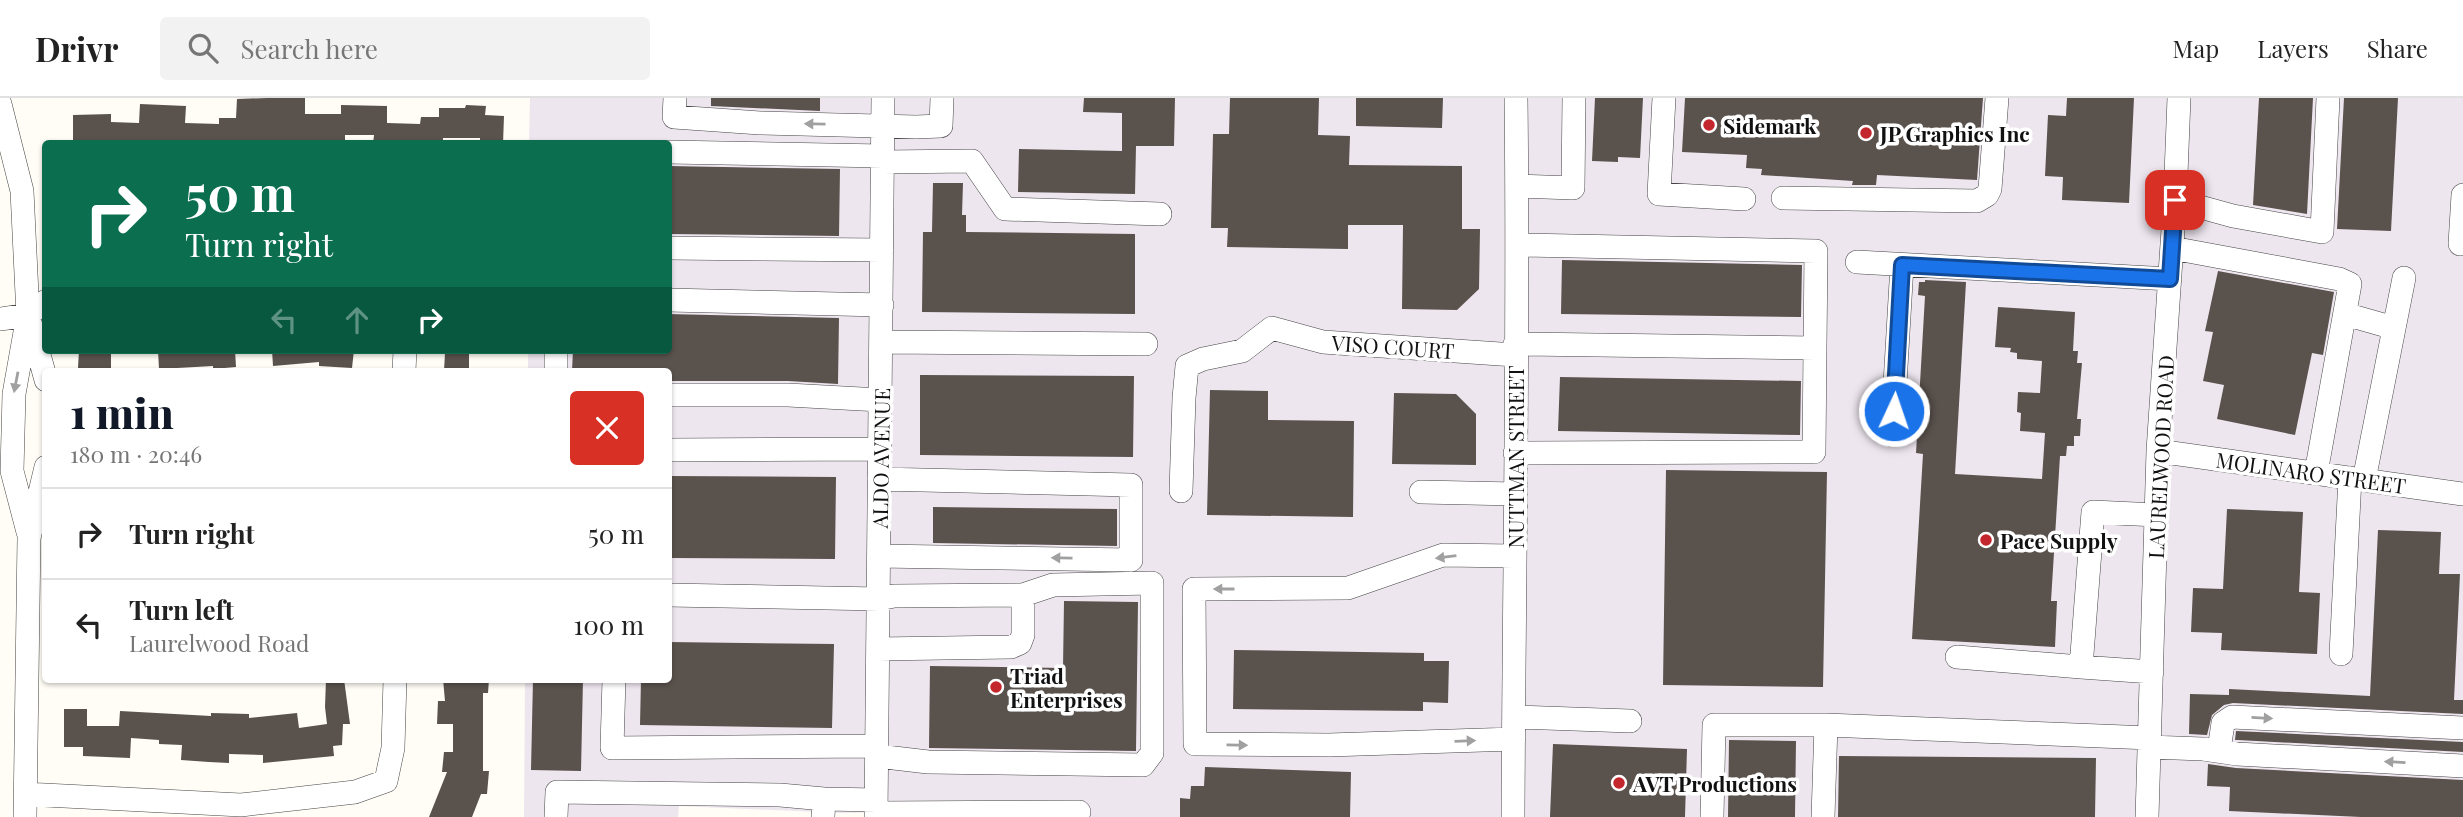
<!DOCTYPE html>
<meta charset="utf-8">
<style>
body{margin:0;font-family:"Playfair Display",serif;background:#f2f2f2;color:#222;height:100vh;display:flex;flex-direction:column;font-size:26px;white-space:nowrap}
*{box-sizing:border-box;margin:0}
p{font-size:23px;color:#767676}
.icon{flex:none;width:38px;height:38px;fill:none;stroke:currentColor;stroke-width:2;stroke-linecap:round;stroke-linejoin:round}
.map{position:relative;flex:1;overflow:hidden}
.panel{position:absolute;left:42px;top:270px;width:630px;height:315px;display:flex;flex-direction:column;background:#fff;border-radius:7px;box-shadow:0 2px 5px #0004}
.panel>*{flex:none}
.hud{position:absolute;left:42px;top:42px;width:630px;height:214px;border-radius:7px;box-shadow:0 2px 5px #0004;background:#0b6e4f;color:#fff;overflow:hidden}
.pin{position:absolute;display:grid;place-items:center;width:60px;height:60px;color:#fff;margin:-30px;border-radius:14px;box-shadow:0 4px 10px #0006}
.me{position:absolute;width:77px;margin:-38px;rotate:3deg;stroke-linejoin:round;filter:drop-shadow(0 0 5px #0008)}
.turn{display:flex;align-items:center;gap:24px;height:147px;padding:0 28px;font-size:32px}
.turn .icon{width:91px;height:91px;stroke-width:2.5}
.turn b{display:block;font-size:49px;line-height:60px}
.lanes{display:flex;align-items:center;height:66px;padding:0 28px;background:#0003;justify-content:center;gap:35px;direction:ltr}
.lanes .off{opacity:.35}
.round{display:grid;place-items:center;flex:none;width:74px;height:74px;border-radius:7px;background:#f2f2f2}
.headline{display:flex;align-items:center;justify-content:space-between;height:119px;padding:0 28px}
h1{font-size:42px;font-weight:800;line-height:52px;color:#111827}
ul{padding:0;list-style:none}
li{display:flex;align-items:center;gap:21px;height:91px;padding:0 28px;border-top:2px solid #e0e0e0}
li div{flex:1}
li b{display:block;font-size:26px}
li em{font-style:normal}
header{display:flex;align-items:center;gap:42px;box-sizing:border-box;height:98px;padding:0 35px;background:#fff;border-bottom:2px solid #e0e0e0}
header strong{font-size:33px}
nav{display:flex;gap:38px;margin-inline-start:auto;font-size:24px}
.search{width:490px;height:63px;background:#f2f2f2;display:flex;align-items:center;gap:18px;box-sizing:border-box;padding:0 24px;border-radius:7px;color:#767676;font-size:26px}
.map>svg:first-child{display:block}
.industrial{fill:#eee6ef}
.building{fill:#5a524d}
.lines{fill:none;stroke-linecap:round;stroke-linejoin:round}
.minor-casing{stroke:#444;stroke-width:24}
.minor{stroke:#fff;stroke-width:23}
.oneway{fill:#a0a0a0}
.route-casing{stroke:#114b97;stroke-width:18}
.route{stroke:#1a73e8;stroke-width:12}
.poi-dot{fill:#c4262e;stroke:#fff;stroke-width:2.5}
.labels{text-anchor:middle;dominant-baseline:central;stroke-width:7;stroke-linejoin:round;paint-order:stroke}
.poi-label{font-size:21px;font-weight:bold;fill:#111;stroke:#fff;text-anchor:start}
.street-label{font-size:21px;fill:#111;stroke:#fff}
</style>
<header>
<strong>Drivr</strong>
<div class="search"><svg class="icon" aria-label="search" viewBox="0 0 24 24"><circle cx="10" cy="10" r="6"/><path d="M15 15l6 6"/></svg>Search here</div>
<nav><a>Map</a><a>Layers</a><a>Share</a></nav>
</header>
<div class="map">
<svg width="2463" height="719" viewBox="0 0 2463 719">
<rect width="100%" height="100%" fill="#fffdf5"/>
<path class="industrial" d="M530 0H2463V719H902L901 714 841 715 679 708 678 719H524L525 581H668V273H528V252H668V46L529 45Z"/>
<path class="building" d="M267 0H305V16H341V7L387 8V25L420 26 421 19H439V10H465L466 7 486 8 485 17 504 18 503 46H480V40H443V46H373L374 37H345V46H73V17L111 16V24L139 25 140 6 186 8 185 25 219 26V20H236L237 1Z
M711 0H820V13L711 8Z
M1084 0H1175L1174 48H1136L1135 96 1018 94 1019 51 1122 53V15L1083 14Z
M1230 0H1319L1318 37 1350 38 1349 67 1462 68V131H1480L1479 191 1457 212 1402 211 1403 127H1348V151L1227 149 1228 130H1211L1213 36H1229Z
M1356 0H1443L1442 30 1356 28Z
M1595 0H1643L1640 60 1618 59V64L1592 63Z
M1685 0H1983L1977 82 1877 77 1876 87H1852L1853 83 1761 77 1762 71 1746 70 1747 57 1682 54Z
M2067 0H2134L2129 105 2062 102 2063 79 2045 78 2048 17 2066 18Z
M2259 0H2313L2307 116 2253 107Z
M2344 0H2398L2391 133 2337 131Z
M668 68 840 71 839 138 668 136Z
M933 85H963L962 117H966V134L1135 136V216L922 214 923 134H932Z
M1562 162 1802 167 1801 219 1561 216Z
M2218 173 2334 194 2323 257 2312 255 2295 337 2217 321 2224 287 2203 283 2213 234 2205 233Z
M1925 182 1966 184 1955 376 2042 381 2045 335 2020 333 2021 315 2017 314 2018 294 2040 295 2042 263 2017 261V255L2010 254 2011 250 1995 249 1998 209 2075 214 2073 253H2078L2077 265H2082L2077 321H2081L2080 338H2074V348H2067L2066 358H2060L2051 503H2057L2055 549 1912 541 1923 356 1916 355 1925 198 1918 197 1919 184H1925Z
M668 216 839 220 838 286 788 283H668V273H572L573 252H668Z
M79 252H111V271L78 270Z
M158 252H235L236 269 213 271V268L159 271Z
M272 252H354L352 270 319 268V264L273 268Z
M445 255H469V273H444Z
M920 277 1134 278 1133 359 920 357Z
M1560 279 1801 283 1800 337 1558 333Z
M1210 292 1268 293V322L1354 323 1353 419 1207 417Z
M1394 295 1456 296 1476 316V367L1392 366Z
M1666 372 1827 374 1823 589 1663 587Z
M668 378 836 379 835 461 668 460Z
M933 409 1117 411V448L933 445Z
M2227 411 2303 414 2299 494 2320 495 2317 556 2221 552 2222 535 2191 534 2193 490 2223 491Z
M2378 432 2441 434 2439 476H2460L2454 602H2463V616L2233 605 2224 607 2212 617 2207 637 2189 636 2190 596 2229 597V591L2370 598Z
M1064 503 1138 504 1136 653 929 650 930 568 1063 570Z
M668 544 834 546 832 630 640 627 641 581H668Z
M1234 552 1424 555V563H1449L1448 605 1423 604V613L1233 611Z
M326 581H344L350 626H343L342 647 333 648 334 658 263 665V657L229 656V665L209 664 181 662 182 647 159 646V642L131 640 130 660 83 658V649H64V611H87V628H119L120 613 211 618V615L249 616V620L297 615 299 630 327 626 325 609Z
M443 581H489L488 595H483V673H489L487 696H481L472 719H429L447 674H442L444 654H453V626H437L438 603H445Z
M533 581H583L581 673 531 672Z
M2236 633 2463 644V654L2238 642H2235Z
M1729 642 1796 643 1795 719H1728Z
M1553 646 1687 651 1685 719H1550Z
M1839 658 2096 660 2095 719H1838Z
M2208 666 2236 670 2463 682V719H2361L2229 713 2230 689 2207 688Z
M1205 669 1351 674 1350 719H1180V700L1190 701 1191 688H1204Z"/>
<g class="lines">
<defs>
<path id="minor" d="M675 0 674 19 760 25 916 29 941 28 942 0
M1664 0 1659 96 1744 101
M0 6 22 93 28 217 46 282
M668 54 883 58
M883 64 972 63 1005 111 1160 116
M1517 88 1573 90 1574 0
M1783 100 1977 103 1987 97 1990 91 1997 0
M2175 102 2233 118 2322 134 2328 0
M2460 146 2463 97
M668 150 882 152
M2172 150 2339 181 2350 186 2316 375
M1857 164 2170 181
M668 202 882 207
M2345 216 2394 230
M0 221 28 217 46 203
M27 223 14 296 12 373 28 434
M881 244 1146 246
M1515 246 1815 250 1816 153 1518 147
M404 273 405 252
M556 273V252
M668 297H788L880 302
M1892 337 1902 167
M668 352 880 351
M2158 353 2463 396
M1515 355 1814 354 1815 250
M2364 382 2404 180
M1181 393 1184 300 1187 268 1203 261 1242 253 1272 230 1323 244 1515 257
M1421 394 1515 396
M879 458 1131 462V387L879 381
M668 497 879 501 894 498 1023 497V537L1020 545 1011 549 878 551
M2341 556 2350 380
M1957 559 2081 569
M2152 574 2081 569 2093 414 2157 417
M614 581 612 650 877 648
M1514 619 1630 623
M1826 627 2150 640
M1514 641 1329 647 1195 646 1194 491 1348 490 1443 457 1514 458
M2149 649 2203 651 2237 656 2463 668
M2219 652 2223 625 2232 619 2463 630
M877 658 928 664 1143 667 1152 655V485L1053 487 1023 497
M25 696 241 707 355 694 386 683 393 650 395 581
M876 715 1079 714
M25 719 29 440 46 369
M556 719 557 694 780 697 824 701
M823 719 824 701 876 702
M876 719 883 0
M1513 719C1514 479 1519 240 1516 0
M1712 719 1714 627H1826L1823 719
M2147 719 2158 353 2175 102 2179 0"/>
</defs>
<use href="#minor" class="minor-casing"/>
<use href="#minor" class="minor"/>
</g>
<defs><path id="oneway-solid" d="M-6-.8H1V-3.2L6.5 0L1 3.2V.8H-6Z" transform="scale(1.75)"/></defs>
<g class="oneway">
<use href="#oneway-solid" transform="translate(815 26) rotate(-179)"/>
<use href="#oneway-solid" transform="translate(16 284) rotate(101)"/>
<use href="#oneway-solid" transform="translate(1446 459) rotate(173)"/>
<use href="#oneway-solid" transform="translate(1062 460) rotate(-179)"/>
<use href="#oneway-solid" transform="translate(1224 491) rotate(180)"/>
<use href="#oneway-solid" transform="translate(2262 620) rotate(3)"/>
<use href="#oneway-solid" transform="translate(1465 643) rotate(-2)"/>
<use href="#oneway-solid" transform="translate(1237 647) rotate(1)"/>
<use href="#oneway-solid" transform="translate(2395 664) rotate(-177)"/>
</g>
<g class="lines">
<defs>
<path id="route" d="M1894 313 1902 167 2170 181 2175 102"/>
</defs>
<use href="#route" class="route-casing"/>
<use href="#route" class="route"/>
</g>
<g class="poi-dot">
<circle cx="1709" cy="27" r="7"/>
<circle cx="1866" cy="35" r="7"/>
<circle cx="1986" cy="442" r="7"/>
<circle cx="996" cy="589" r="7"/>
<circle cx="1619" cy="685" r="7"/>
</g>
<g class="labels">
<g class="poi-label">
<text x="1723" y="27">Sidemark</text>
<text x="1880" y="35">JP Graphics Inc</text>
<text x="2000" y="442">Pace Supply</text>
<text x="1010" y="577">Triad<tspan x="1010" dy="24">Enterprises</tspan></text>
<text x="1633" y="685">AVT Productions</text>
</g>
<g class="street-label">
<text transform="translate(1393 248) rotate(4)">VISO COURT</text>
<text transform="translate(1515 359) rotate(-90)">NUTTMAN STREET</text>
<text transform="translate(2160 359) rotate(-87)">LAURELWOOD ROAD</text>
<text transform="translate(880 360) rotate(-89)">ALDO AVENUE</text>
<text transform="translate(2311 374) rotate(8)">MOLINARO STREET</text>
</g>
</g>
</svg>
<div class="pin" style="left:2175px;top:102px;background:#d93025"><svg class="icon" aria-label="arrive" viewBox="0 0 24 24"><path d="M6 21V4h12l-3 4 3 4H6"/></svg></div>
<svg class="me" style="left:1894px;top:313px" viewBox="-20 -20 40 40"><circle r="17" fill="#1a73e8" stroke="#fff" stroke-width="3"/><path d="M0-11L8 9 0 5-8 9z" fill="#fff"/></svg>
<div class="hud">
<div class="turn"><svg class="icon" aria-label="right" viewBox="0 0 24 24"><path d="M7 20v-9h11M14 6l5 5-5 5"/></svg><div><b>50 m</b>Turn right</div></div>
<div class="lanes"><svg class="icon off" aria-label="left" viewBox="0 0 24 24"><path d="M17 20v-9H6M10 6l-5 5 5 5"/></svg><svg class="icon off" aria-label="ahead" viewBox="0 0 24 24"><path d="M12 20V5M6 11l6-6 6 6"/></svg><svg class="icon" aria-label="right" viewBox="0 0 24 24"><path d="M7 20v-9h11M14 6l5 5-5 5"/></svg></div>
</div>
<section class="panel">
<div class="headline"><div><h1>1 min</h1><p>180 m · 20:46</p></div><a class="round" style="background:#d93025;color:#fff"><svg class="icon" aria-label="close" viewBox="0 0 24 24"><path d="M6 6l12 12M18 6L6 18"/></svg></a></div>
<ul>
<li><svg class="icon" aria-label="right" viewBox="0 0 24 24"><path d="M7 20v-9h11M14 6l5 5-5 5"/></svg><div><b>Turn right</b></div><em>50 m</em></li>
<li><svg class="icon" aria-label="left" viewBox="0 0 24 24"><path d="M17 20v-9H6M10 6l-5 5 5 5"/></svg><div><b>Turn left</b><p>Laurelwood Road</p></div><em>100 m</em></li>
</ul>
</section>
</div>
